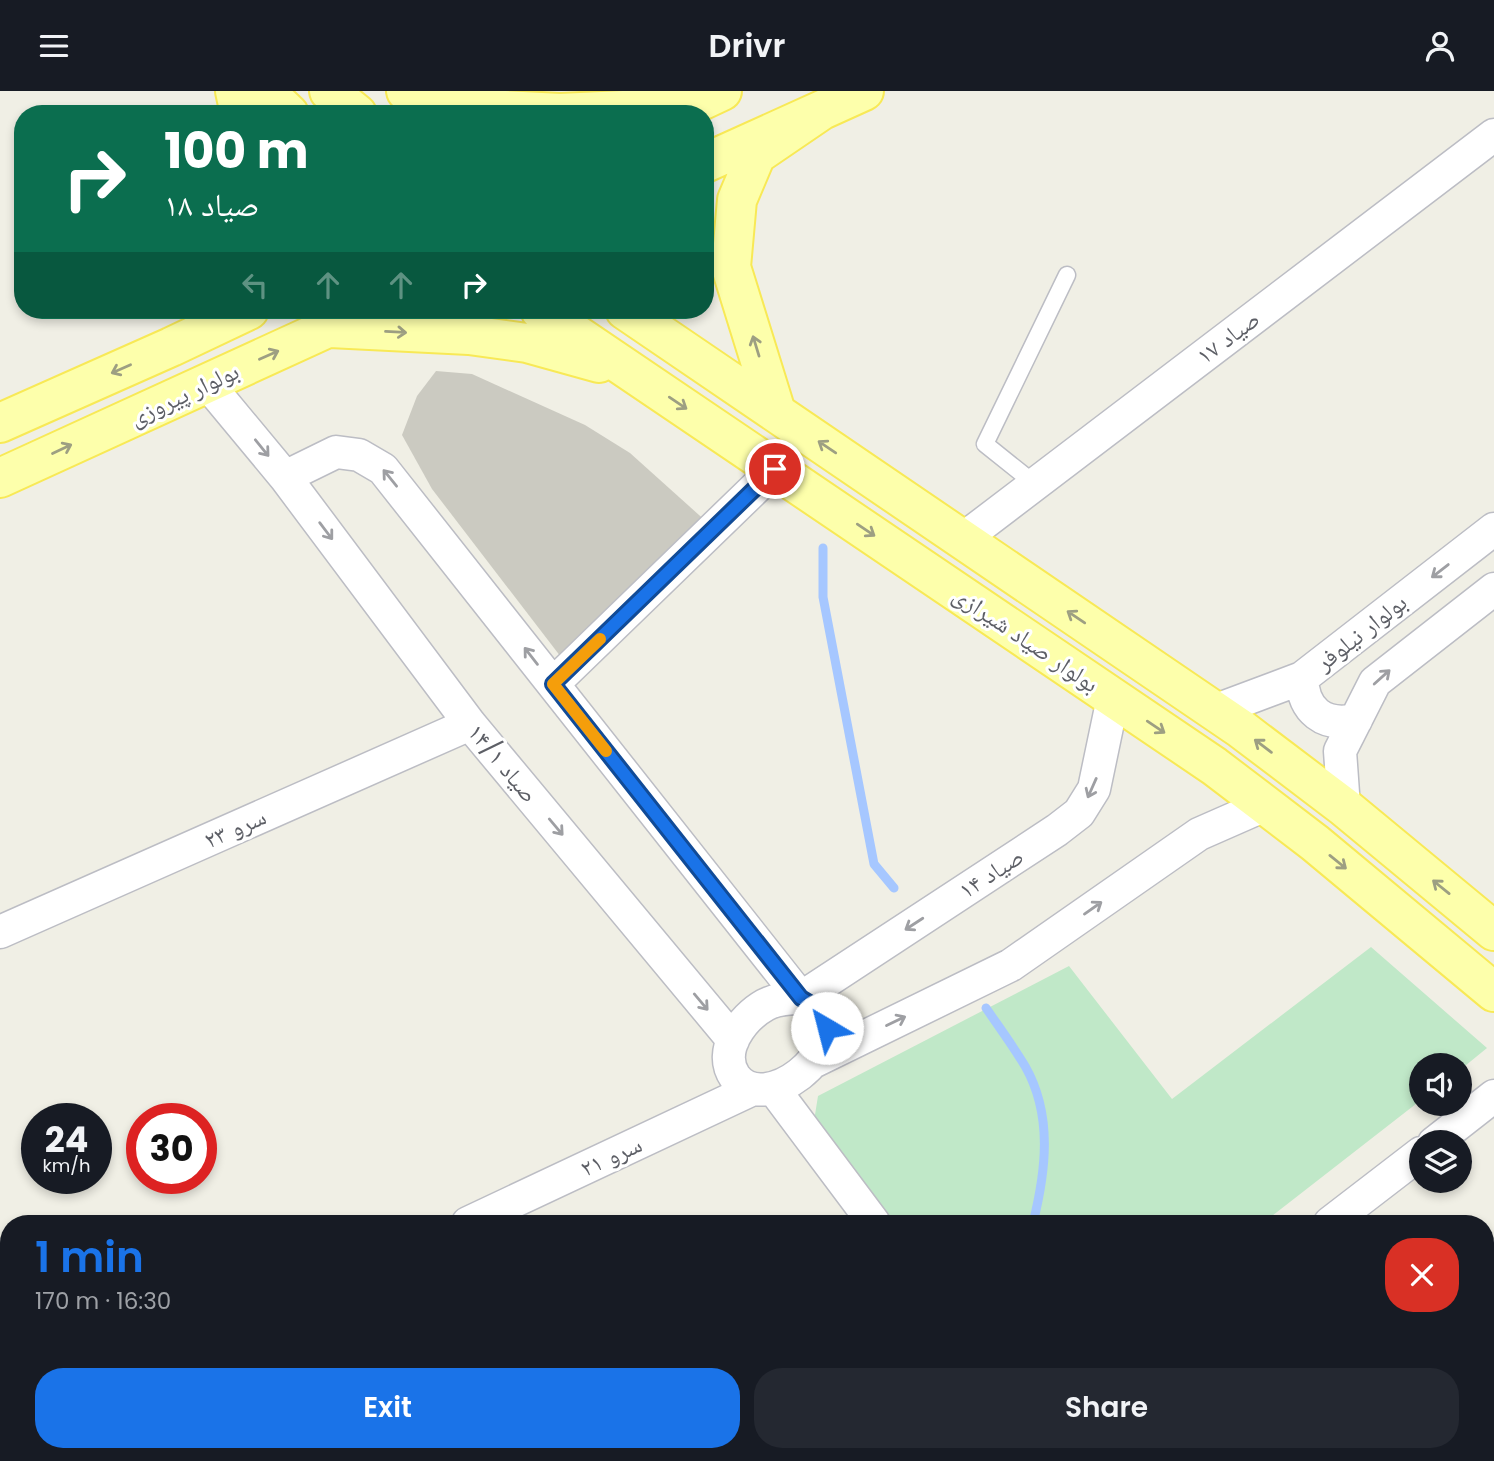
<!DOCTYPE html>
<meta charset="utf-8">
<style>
body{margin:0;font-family:Poppins,"Noto Naskh Arabic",sans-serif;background:#242831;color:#f1f3f6;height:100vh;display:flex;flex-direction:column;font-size:26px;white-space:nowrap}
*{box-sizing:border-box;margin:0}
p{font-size:23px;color:#9ea1a6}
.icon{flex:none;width:38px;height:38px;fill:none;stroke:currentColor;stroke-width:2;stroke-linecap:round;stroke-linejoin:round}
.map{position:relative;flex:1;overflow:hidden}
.panel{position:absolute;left:0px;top:1124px;width:1494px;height:247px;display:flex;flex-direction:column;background:#171b24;border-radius:28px 28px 0 0;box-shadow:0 4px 10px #0003}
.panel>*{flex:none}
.banner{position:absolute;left:14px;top:14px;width:700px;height:214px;border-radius:28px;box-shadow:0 4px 10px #0003;background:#0b6e4f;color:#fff;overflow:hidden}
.buttons{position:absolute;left:1409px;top:962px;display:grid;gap:14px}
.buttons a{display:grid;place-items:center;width:63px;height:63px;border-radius:50%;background:#171b24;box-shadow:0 4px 10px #0003;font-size:35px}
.speed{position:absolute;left:21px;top:1012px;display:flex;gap:14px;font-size:35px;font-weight:700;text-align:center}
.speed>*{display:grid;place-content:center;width:91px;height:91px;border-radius:50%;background:#171b24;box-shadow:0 4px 10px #0003;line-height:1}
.speed small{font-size:18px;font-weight:400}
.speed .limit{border:10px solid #d22;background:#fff;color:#111}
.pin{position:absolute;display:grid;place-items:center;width:60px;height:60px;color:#fff;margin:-30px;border:4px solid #fff;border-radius:50%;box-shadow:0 2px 7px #0007}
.me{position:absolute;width:77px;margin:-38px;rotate:323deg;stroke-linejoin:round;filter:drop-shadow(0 0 5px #0008)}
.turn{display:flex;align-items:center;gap:24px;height:147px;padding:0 35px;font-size:32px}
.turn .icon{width:91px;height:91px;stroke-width:2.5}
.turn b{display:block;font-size:49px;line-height:60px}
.lanes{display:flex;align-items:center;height:66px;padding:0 35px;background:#0003;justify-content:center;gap:35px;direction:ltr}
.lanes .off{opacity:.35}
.round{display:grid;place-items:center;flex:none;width:74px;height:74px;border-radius:28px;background:#242831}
.summary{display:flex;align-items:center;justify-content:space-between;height:119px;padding:0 35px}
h1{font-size:42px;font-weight:600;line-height:52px;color:#1a73e8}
.primary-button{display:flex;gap:14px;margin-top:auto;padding:14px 35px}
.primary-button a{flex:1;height:80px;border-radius:28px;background:#1a73e8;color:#fff;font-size:28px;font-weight:600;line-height:80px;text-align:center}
.primary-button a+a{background:#242831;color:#f1f3f6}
header{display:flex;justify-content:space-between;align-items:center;height:91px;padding:0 35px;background:#171b24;font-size:32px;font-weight:600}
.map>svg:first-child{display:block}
.green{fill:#c0e8c8}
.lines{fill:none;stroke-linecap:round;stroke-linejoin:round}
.stream{stroke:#a6c7ff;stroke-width:9}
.building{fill:#cbcac1}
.service-casing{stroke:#bcbdc4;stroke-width:19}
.minor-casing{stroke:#bcbdc4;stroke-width:35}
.primary-casing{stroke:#f8e956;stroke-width:42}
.service{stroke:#fff;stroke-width:16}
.minor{stroke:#fff;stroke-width:32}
.primary{stroke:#fdffab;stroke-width:38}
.oneway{stroke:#9d9f82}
.oneway2{stroke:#9e9fa3}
.route-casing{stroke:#114b97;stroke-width:18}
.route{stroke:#1a73e8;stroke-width:12}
.slow{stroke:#f59e0b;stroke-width:12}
.labels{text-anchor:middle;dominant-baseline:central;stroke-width:6;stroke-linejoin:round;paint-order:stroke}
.street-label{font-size:24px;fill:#5d5f66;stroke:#fff}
</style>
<header><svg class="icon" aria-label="menu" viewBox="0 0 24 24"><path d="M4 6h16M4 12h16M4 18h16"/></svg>Drivr<svg class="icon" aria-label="person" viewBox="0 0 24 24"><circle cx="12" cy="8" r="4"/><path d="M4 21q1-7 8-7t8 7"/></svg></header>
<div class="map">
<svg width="1494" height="1370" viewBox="0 0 1494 1370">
<rect width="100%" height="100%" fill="#f0efe5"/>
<path class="green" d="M1371 856 1487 957 1460 979V975H1421V1009L1263 1132H883L814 1030 818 1005 1069 875 1172 1008Z
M1004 1362H1193L1200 1370H1003Z"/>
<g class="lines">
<path class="stream" d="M823 457V506L874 773 894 797
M986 917C999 936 1013 955 1025 975 1053 1024 1046 1080 1033 1132
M974 1370 976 1362"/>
</g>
<path class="building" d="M436 280 472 283 585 334 630 362 709 433 564 570 432 398 402 344 417 305Z"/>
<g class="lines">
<defs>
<path id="service" d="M1035 393 985 353 1067 184"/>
<path id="minor" d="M207 292 285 386 470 633 733 949
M285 386 336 361 359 364 383 378 801 907 1057 739 1079 722 1094 698 1113 607
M963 448 1494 44
M1302 587C1303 620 1324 636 1356 629
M553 593 775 378
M1214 620 1302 587 1494 438
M1344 716 1340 660 1375 591 1494 498
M0 841 470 633
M801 907C807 910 816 914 819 919 850 961 764 1026 735 986 717 960 742 927 765 914 776 908 788 907 801 907Z
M813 971 1011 874 1199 743 1265 714
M773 997 874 1132
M1434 1052 1494 1005
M468 1132 753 998
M1330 1132 1421 1062
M0 1353 9 1349
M860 1370 877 1362"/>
<path id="primary" d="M235 0 240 23
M265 0 289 23
M329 0 357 23
M406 0 468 17 560 22 687 16
M673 23 722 0
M705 72 864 0
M540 219 1214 675 1315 752 1494 901
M625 219 1241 638 1344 716 1494 840
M330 237 469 244 527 252 599 272
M776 321 731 176 737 109 756 64 822 19
M0 332 171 256 249 219
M0 387 367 219"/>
</defs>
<use href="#service" class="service-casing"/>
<use href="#minor" class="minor-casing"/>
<use href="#primary" class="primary-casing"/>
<use href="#service" class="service"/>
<use href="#minor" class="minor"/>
<use href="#primary" class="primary"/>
</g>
<defs><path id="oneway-shaft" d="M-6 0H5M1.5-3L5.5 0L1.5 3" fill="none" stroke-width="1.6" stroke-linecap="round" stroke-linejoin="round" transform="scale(1.75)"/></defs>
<g class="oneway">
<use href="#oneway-shaft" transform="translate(396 241) rotate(3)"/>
<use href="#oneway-shaft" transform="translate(756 255) rotate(-107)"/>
<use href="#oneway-shaft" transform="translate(269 264) rotate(-24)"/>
<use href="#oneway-shaft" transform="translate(121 278) rotate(156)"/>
<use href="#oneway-shaft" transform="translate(678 312) rotate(34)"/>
<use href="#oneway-shaft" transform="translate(827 356) rotate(-146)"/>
<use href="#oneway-shaft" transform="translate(62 358) rotate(-25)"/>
<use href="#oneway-shaft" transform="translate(866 439) rotate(34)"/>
<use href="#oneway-shaft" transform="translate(1076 526) rotate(-146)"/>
<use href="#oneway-shaft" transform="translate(1156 636) rotate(34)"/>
<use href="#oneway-shaft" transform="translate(1263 655) rotate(-143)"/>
<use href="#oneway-shaft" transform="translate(1338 771) rotate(39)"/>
<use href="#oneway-shaft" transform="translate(1441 796) rotate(-141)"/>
</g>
<g class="oneway2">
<use href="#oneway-shaft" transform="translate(262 357) rotate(51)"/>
<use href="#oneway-shaft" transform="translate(390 387) rotate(-129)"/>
<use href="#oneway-shaft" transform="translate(326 440) rotate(53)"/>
<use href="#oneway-shaft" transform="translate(1440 480) rotate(142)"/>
<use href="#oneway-shaft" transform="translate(531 565) rotate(-128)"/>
<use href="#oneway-shaft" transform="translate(1382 586) rotate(-42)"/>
<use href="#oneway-shaft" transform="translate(1092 697) rotate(114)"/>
<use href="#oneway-shaft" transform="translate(556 736) rotate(50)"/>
<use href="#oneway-shaft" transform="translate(1093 817) rotate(-35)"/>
<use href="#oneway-shaft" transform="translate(914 833) rotate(147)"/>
<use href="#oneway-shaft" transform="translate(701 911) rotate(50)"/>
<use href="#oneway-shaft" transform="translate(896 930) rotate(-26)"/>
</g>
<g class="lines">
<defs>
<path id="route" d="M775 378 553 593 801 907 819 918 827 937"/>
</defs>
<use href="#route" class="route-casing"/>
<use href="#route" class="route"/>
<path class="slow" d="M600 548 553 593 606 660"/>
</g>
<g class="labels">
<g class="street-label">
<text transform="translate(1228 246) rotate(-37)">صیاد ۱۷</text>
<text transform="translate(184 303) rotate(-25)">بولوار پیروزی</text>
<text transform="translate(1361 541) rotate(-38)">بولوار نیلوفر</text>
<text transform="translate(1026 548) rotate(34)">بولوار صیاد شیرازی</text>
<text transform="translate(503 672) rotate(50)">صیاد ۱۴/۱</text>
<text transform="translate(235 737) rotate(-24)">سرو ۲۳</text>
<text transform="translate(991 782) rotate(-33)">صیاد ۱۴</text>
<text transform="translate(611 1065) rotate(-25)">سرو ۲۱</text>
</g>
</g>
</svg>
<div class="buttons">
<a><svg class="icon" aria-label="sound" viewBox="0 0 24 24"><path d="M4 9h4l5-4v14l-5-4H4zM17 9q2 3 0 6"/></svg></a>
<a><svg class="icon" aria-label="layers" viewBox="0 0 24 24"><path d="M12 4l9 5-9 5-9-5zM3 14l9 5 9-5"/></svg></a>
</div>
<div class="speed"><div>24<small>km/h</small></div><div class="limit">30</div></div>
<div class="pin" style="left:775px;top:378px;background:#d93025"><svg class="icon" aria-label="arrive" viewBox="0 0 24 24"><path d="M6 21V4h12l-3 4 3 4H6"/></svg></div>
<svg class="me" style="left:827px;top:937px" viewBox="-20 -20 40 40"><circle r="19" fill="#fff"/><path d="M0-13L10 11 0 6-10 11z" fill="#1a73e8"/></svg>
<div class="banner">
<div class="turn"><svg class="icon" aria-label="right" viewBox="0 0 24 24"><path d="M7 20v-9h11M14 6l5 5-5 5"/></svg><div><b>100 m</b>صیاد ۱۸</div></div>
<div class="lanes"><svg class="icon off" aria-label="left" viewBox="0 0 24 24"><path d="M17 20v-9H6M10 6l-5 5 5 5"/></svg><svg class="icon off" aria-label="ahead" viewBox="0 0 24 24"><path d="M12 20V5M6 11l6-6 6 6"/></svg><svg class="icon off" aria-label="ahead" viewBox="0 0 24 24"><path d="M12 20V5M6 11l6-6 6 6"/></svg><svg class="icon" aria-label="right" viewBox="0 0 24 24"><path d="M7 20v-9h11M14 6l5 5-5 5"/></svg></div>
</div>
<section class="panel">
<div class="summary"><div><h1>1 min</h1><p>170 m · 16:30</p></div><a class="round" style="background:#d93025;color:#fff"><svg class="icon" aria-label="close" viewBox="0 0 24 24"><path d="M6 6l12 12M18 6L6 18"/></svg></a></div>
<div class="primary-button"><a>Exit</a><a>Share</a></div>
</section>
</div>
